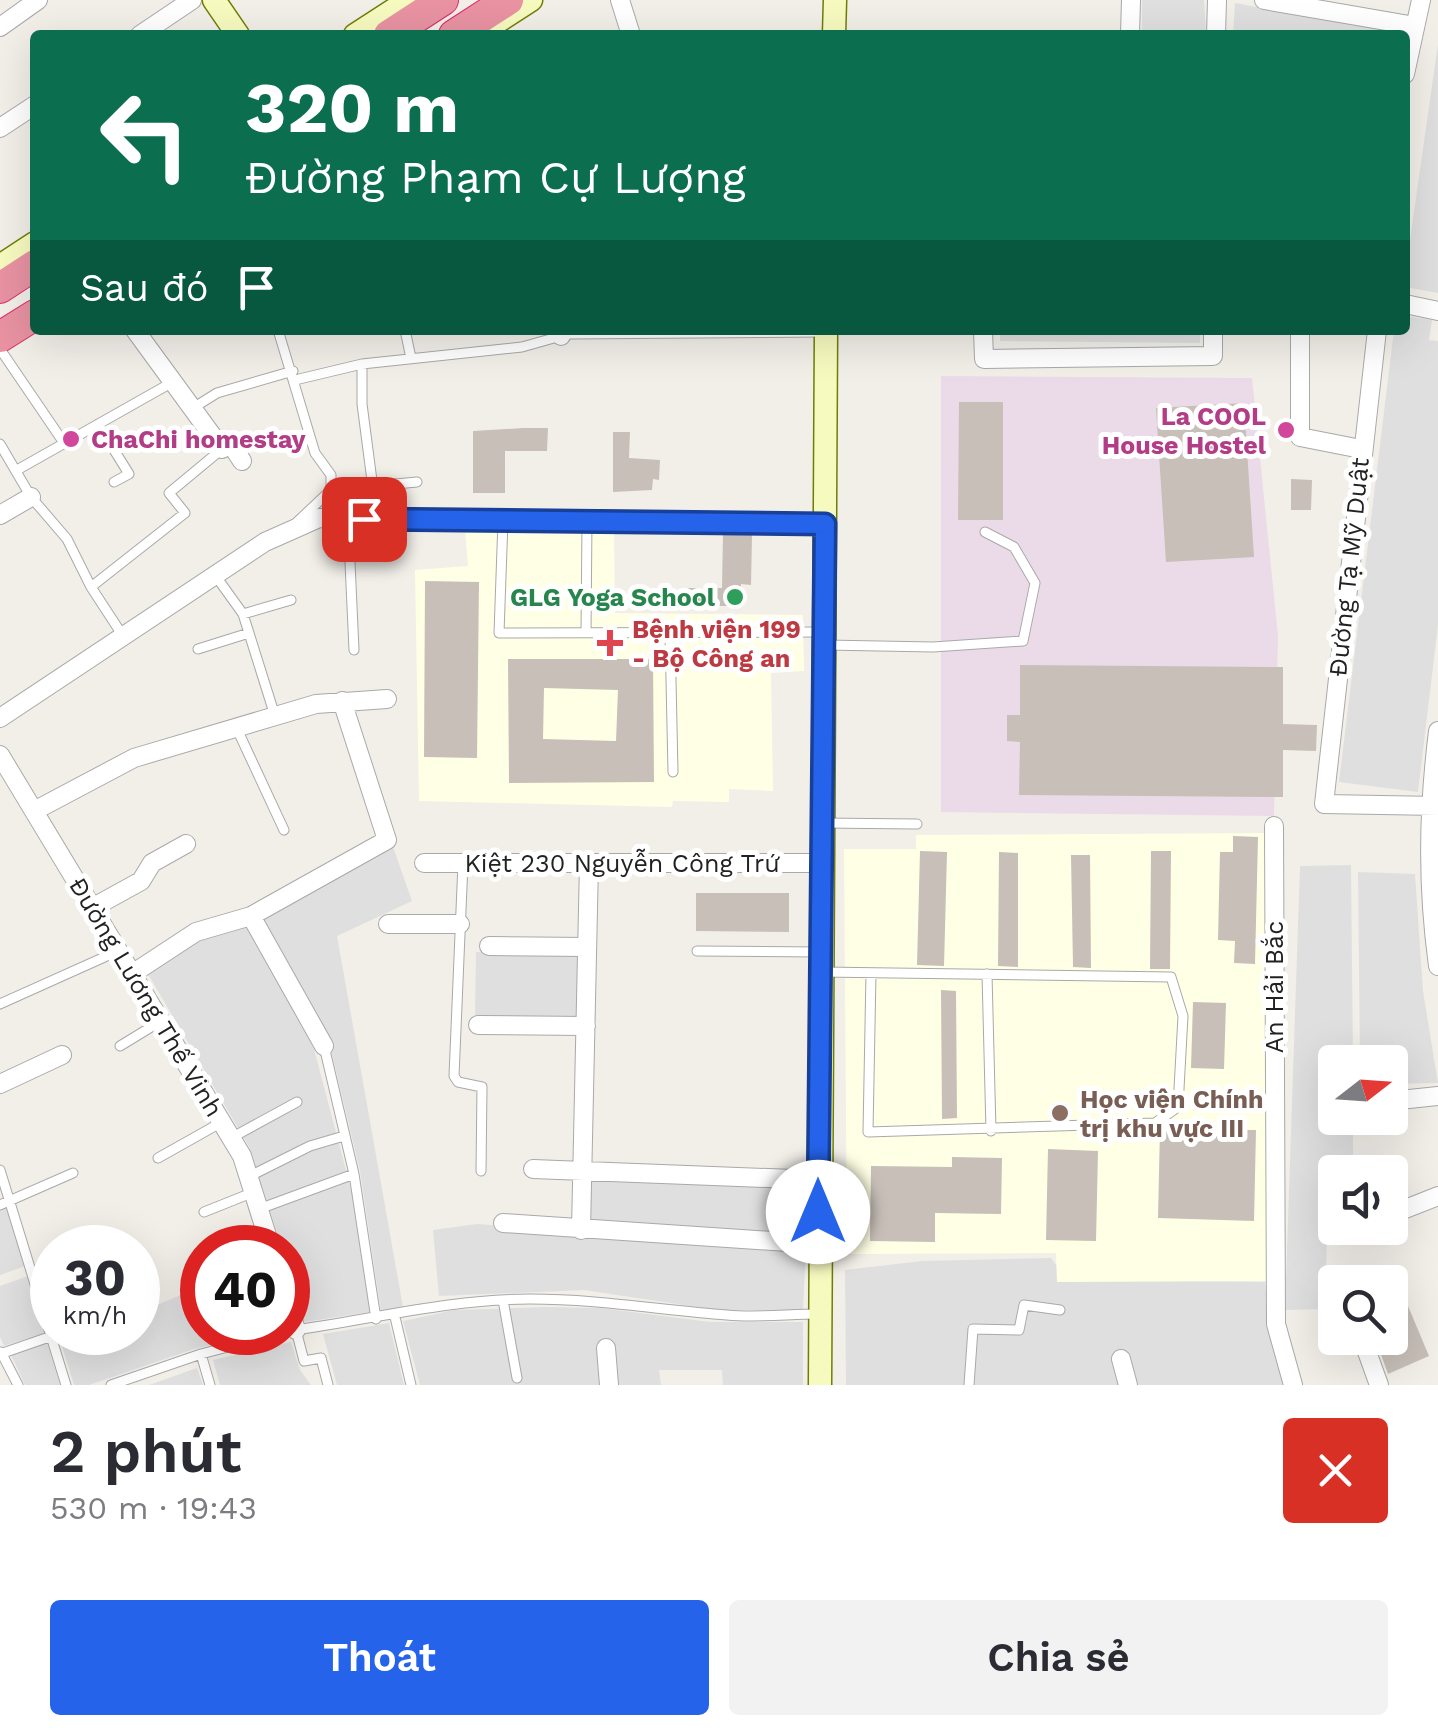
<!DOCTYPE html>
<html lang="vi">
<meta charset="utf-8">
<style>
body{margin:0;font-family:"Work Sans",sans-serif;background:#f2f2f3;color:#2b2b33;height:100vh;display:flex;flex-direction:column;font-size:38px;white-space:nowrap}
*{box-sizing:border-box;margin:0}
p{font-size:32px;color:#7c7c81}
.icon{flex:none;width:55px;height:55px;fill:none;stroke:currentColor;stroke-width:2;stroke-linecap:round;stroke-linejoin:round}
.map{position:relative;height:1385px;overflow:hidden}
.panel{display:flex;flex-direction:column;background:#fff;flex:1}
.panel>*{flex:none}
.banner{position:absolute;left:30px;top:30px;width:1380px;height:305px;border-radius:10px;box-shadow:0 10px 40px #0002;background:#0b6e4f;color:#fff;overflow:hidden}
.needle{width:65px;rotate:73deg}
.controls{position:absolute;left:1318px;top:1045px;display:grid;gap:20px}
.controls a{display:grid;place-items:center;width:90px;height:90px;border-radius:10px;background:#fff;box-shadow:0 10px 40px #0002;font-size:50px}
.speed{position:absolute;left:30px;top:1225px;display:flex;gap:20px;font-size:50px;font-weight:700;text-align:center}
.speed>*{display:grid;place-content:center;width:130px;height:130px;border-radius:50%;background:#fff;box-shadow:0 10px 40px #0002;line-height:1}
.speed small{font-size:25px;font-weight:400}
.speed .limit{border:15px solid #d22;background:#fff;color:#111}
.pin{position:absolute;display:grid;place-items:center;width:85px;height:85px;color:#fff;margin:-42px;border-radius:20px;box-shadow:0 5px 15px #0006}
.me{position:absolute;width:110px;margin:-55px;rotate:0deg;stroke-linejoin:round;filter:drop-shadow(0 0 8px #0008)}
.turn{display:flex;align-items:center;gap:35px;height:210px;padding:0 50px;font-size:45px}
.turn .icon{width:130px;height:130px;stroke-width:2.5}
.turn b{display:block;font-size:70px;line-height:85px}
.then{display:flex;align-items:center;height:95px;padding:0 50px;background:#0003;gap:20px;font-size:38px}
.round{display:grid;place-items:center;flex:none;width:105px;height:105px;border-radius:10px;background:#f2f2f3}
.head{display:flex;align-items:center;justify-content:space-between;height:170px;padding:0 50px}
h1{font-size:60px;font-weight:600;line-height:75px}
.action{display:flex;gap:20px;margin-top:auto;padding:20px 50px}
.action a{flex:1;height:115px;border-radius:10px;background:#2563eb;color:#fff;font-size:40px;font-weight:600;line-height:115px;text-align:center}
.action a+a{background:#f2f2f3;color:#2b2b33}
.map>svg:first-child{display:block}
.residential{fill:#e0dfdf}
.industrial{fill:#ebdbe8}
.education{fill:#ffffe5}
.building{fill:#c7bfb8;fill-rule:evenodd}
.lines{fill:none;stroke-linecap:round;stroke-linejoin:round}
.lane-casing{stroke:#a9a9a9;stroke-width:11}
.street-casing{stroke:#a9a9a9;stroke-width:20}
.secondary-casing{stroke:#707d05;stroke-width:25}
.highway-casing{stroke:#dc2a67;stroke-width:32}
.lane{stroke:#fff;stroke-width:9}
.street{stroke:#fff;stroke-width:18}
.secondary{stroke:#f7fabf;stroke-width:22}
.highway{stroke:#e892a2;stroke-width:30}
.route-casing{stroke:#184099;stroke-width:25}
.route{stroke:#2563eb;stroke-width:18}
.hotel-dot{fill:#d1479c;stroke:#fff;stroke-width:4}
.leisure-dot{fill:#2e9e5b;stroke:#fff;stroke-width:4}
.health-dot{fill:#e0444e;stroke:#fff;stroke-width:4}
.education-dot{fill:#8d6e63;stroke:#fff;stroke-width:4}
.labels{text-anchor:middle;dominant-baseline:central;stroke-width:10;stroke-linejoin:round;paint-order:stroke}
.hotel-label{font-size:25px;font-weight:bold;fill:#b23c85;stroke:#fff;text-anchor:end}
.street-label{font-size:25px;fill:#222;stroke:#fff}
.leisure-label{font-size:25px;font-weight:bold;fill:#27864d;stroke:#fff;text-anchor:end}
.health-label{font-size:25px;font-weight:bold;fill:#be3a42;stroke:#fff;text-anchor:start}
.education-label{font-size:25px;font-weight:bold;fill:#785e54;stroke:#fff;text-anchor:start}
</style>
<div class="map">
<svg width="1438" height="1385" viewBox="0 0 1438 1385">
<rect width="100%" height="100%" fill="#f2efe9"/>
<path class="residential" d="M1142 0H1204L1206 35H1142Z
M1235 3 1389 31V35H1233Z
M1438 44V293L1405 287V274Z
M1405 316 1432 320 1429 340 1438 341V625L1418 792 1339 782 1394 330H1405Z
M1000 330H1200V343L1000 341Z
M393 847 412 901 337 936 403 1307 381 1312 360 1171 329 1042 264 919Z
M1351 865 1353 1062H1335V1118H1353V1172H1335V1228H1354V1232L1327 1235 1325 1309 1285 1310 1300 866Z
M1358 872 1415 874 1423 991 1438 1083 1390 1084V1062H1360Z
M247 925 314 1049 352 1193 370 1312 304 1322 288 1266V1248L282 1247 249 1147 148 974 190 944Z
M476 952 581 955 579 1020 475 1017Z
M590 1178 805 1189 802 1235 588 1223Z
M7 1207 25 1266 0 1275V1209Z
M477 1224 806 1247 803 1310H717L584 1290 439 1296 433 1230Z
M1051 1258 1066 1279 1265 1282 1269 1326 1287 1385H846L845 1270 922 1261Z
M28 1276 45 1333 4 1346 0 1337V1286Z
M202 1286V1332L265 1333 194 1349 89 1385H74L58 1333 138 1332V1313Z
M544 1307 601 1308 710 1322H803V1385H723L722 1370H659L661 1385H420L403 1321 454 1310Z
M389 1323 404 1385H337L323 1334Z
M291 1342 300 1370 311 1385H220L213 1360Z
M47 1343 60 1385H25L11 1355Z
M197 1368 203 1385H149Z"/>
<path class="industrial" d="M941 376 1252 378 1278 636 1274 816 941 812Z"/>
<path class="education" d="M465 530H614L615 613 803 615 804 671 771 673 773 791 729 789V802L673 801 672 807 419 801 415 570 468 566Z
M1271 833 1274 1281 1057 1282 1056 1253 847 1254 844 849H916V835Z"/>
<path class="building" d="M959 402H1003V520H958Z
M1244 403 1254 557 1166 562 1156 408Z
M523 428H548L547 451H505V493H473V431Z
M613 432H630L629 458 660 460 659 480 653 479 652 490 613 492Z
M1291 479 1312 480 1311 510H1291Z
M723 534 752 535 751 585 741 584V606H688V588H722Z
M425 581 479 582 477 758 424 757Z
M508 659H653L654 782 509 783ZM544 688 618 690 616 741 543 739Z
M1020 665 1283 667V724L1317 725 1316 751 1283 750V797L1019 795 1020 742 1007 741V715H1020Z
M1233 836 1258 837 1255 964 1234 963 1235 941 1218 940 1220 852H1233Z
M920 851 947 852 944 966 917 965Z
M1151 851H1171L1170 969H1150Z
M999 852 1018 853V967L998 966Z
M1071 855H1090L1091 968 1073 967Z
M696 893H789V932L696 931Z
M941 990 956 991 957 1118 942 1119Z
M1193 1002 1226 1003 1224 1069 1191 1068Z
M1160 1129 1256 1130 1254 1221 1158 1218Z
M1048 1149 1098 1151 1096 1241 1046 1240Z
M952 1157 1002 1158 1001 1214 935 1213V1242L870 1241 871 1166 952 1167Z
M1403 1294 1429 1356 1388 1374 1375 1338H1390V1299Z"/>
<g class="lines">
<defs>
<path id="lane" d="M278 330 315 453 331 475V490
M405 330 411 358
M0 349 64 443
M362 364V404L377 519
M295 380 362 364 522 347 568 334 823 332
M193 408 217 393 293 371
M98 424 129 474 114 482
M0 444 31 497 67 539 91 587 123 636
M17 470 171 383
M331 490 417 482
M348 519 354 650
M503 520 499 633 822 632
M297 522 331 490
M215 575 243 614 275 716
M91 587 185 513 169 493 222 449
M243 614 291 600
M586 633 587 521
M670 633 673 772
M825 645 933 647 1023 641 1035 583 1014 547 985 532
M198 649 249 633
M237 729 284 830
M823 823 917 824
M463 863 454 1076 458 1082 482 1087 481 1171
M697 951 820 952
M822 972 1171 977 1183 1016 1178 1107 1155 1123 868 1132 871 973
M987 974 991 1131
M0 1004 118 951
M120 1046 161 1021
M324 1046 354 1174 376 1319
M231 1138 297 1102
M158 1158 222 1122
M0 1170 66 1385
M250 1176 310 1146 344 1136
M0 1205 73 1173
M259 1209 354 1174
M204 1212 254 1192
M503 1300 517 1378
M395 1317 411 1385
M295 1330C373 1319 452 1299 530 1299 597 1299 661 1310 727 1315 757 1318 789 1314 819 1314
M296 1330 304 1361 321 1358 328 1385
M1 1352 18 1385
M0 1354 52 1336
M201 1354 210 1385
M111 1385 201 1354 285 1332
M969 1385 973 1329 1019 1330 1024 1305 1060 1310"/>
<path id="street" d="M620 0 631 35
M1264 0 1415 26
M0 27 38 0
M140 35 192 0
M1130 35 1131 0
M1216 35 1217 0
M1405 74 1421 0
M0 128 35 105
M1405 304 1438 311
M135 330 222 449 231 444 242 461
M561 330V336
M983 330 984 359 1213 356V330
M1300 330V437L1361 449
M1377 330 1324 804 1438 806
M0 515 31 497
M0 718 265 542 319 518 825 523
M1438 731C1428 812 1427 885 1438 966
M0 755 242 1156 271 1248
M34 811 134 758 316 704 387 699
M1274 826 1276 1324 1293 1385
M424 863H820
M92 908 141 881 152 863 186 844
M251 916 324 1046
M388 924H460
M489 946 587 947
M132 974 196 932 251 916 387 840 342 701
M478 1025 586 1026
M0 1084 62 1055
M1390 1101 1438 1096
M533 1169 819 1180
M1390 1215 1438 1196
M503 1223 818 1244
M581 1230 589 863
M288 1302 296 1330
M1362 1338 1379 1385
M606 1348 609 1385
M1121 1359 1128 1385"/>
<path id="secondary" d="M214 0 238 35
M497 22 531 0
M355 35 409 0
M834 35 835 0
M0 266 35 243
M820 1385 826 330"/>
<path id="highway" d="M389 35 443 0
M454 35 508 0
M0 288 35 265
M0 337 35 315"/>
</defs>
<use href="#lane" class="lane-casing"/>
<use href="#street" class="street-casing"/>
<use href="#secondary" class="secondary-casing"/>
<use href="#highway" class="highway-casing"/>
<use href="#lane" class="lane"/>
<use href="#street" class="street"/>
<use href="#secondary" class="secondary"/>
<use href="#highway" class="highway"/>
</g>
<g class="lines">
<defs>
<path id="route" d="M364 519 825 524 818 1212"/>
</defs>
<use href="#route" class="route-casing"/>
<use href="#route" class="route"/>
</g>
<g class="hotel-dot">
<circle cx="1286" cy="430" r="10"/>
<circle cx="71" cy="439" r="10"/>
</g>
<circle class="leisure-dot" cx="735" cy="597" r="10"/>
<path class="health-dot" d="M605 628h10v10h10v10h-10v10h-10v-10h-10v-10h10z"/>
<circle class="education-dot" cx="1060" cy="1113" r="10"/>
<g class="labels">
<g class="hotel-label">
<text x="1266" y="416">La COOL<tspan x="1266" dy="29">House Hostel</tspan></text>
<text x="91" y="439" text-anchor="start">ChaChi homestay</text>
</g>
<g class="street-label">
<text transform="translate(1349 567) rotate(-84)">Đường Tạ Mỹ Duật</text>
<text x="622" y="863">Kiệt 230 Nguyễn Công Trứ</text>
<text transform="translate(1274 987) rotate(-90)">An Hải Bắc</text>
<text transform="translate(146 997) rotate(59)">Đường Lương Thế Vinh</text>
</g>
<g class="leisure-label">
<text x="715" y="597">GLG Yoga School</text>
</g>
<g class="health-label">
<text x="632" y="629">Bệnh viện 199<tspan x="632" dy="29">- Bộ Công an</tspan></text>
</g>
<g class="education-label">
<text x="1080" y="1099">Học viện Chính<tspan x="1080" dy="29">trị khu vực III</tspan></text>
</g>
</g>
</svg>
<div class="controls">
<a><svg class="needle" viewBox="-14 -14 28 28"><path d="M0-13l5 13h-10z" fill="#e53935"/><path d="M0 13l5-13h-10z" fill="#7c7c81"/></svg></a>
<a><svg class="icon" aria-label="sound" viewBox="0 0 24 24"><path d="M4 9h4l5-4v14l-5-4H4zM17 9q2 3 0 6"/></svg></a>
<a><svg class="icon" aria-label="search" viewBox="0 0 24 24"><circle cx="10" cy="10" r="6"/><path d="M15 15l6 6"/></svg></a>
</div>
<div class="speed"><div>30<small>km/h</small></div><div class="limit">40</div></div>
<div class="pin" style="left:364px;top:519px;background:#d93025"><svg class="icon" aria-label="arrive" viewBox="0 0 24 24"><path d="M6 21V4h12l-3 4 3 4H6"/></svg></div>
<svg class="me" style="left:818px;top:1212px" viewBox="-20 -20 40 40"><circle r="19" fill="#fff"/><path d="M0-13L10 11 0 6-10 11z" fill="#2563eb"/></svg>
<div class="banner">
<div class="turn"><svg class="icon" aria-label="left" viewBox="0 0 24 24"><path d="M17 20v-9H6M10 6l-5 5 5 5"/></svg><div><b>320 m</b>Đường Phạm Cự Lượng</div></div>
<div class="then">Sau đó<svg class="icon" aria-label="arrive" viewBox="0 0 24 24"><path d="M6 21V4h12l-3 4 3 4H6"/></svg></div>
</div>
</div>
<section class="panel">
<div class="head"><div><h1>2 phút</h1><p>530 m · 19:43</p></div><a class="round" style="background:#d93025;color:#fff"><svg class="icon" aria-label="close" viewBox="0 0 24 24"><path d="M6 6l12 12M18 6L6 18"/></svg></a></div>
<div class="action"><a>Thoát</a><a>Chia sẻ</a></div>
</section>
